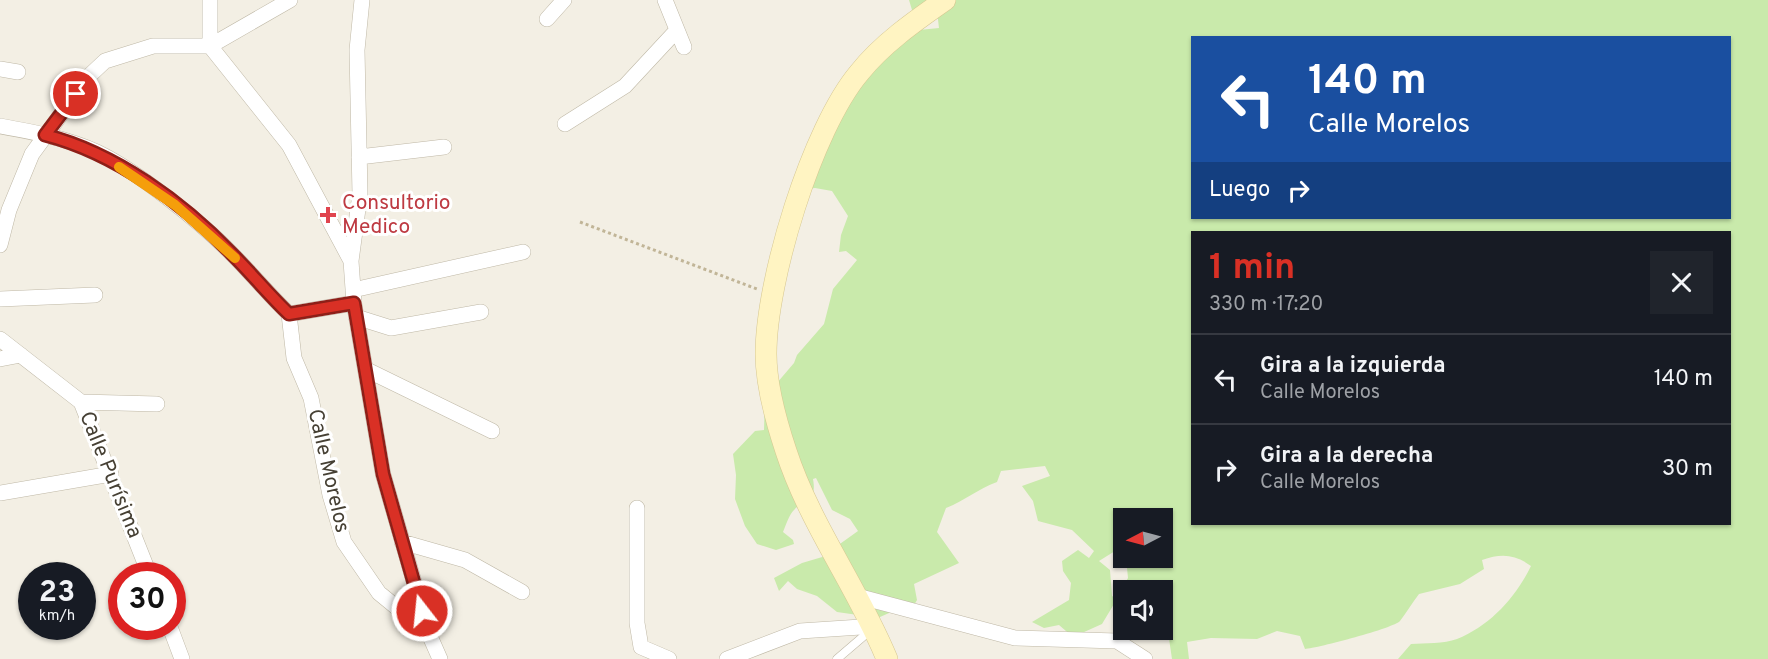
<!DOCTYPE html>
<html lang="es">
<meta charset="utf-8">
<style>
body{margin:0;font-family:Overpass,sans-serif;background:#20242c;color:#f1f3f6;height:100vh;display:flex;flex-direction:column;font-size:22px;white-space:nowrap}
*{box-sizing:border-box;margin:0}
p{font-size:20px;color:#9ea1a6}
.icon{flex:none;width:33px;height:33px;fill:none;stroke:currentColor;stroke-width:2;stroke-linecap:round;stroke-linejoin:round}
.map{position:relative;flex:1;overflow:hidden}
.panel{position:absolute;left:1191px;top:231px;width:540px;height:294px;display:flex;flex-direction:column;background:#171b24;border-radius:0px;box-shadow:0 2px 4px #0004}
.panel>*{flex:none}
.guide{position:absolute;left:1191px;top:36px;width:540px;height:183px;border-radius:0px;box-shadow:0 2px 4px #0004;background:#1a4fa0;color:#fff;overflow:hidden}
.needle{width:39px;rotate:264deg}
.fabs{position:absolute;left:1113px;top:508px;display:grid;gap:12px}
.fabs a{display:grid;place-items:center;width:60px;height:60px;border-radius:0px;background:#171b24;box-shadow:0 2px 4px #0004;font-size:30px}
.speed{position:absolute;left:18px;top:562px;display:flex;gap:12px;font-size:30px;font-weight:700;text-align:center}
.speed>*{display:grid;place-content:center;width:78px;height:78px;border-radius:50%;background:#171b24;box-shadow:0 2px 4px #0004;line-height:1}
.speed small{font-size:15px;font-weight:400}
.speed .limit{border:9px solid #d22;background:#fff;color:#111}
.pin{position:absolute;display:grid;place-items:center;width:51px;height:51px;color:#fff;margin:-26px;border:3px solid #fff;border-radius:50%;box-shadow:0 2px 6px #0007}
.me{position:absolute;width:66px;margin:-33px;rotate:344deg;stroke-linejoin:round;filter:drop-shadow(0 0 4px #0008)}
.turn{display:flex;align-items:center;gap:21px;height:126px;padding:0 18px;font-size:27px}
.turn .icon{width:78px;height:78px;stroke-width:2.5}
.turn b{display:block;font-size:42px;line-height:51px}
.then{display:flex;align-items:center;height:57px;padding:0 18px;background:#0003;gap:12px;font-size:22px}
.round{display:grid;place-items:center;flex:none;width:63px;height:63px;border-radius:0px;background:#20242c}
.summary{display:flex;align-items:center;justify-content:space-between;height:102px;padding:0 18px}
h1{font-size:36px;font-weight:700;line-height:45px;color:#d93025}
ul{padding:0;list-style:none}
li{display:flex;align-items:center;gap:18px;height:90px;padding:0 18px;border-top:2px solid #363941}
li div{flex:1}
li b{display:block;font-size:22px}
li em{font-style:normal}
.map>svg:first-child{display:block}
.green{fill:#c9eaab;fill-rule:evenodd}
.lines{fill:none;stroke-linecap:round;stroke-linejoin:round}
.service-casing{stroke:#bfb8a6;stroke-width:9}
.minor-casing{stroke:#bfb8a6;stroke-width:16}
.secondary-casing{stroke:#d6c791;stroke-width:22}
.path{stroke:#c1b597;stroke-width:3;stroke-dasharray:3 3;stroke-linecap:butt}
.service{stroke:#fff;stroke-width:8}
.minor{stroke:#fff;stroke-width:15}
.secondary{stroke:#fff4c2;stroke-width:21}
.route-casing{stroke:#8d1f18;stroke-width:15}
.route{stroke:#d93025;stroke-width:10}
.slow{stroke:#f59e0b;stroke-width:10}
.health-dot{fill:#e0444e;stroke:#fff;stroke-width:2}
.labels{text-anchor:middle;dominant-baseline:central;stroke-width:6;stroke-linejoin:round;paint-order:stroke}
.health-label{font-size:21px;fill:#be3a42;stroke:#fff;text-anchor:start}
.street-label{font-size:21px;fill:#464034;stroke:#fff}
</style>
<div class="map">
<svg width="1768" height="659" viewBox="0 0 1768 659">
<rect width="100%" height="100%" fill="#f3efe4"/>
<path class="green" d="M909 0H1768V659H1398L1411 644C1425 643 1444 644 1457 639 1490 626 1516 597 1531 566 1515 554 1501 553 1482 560L1484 569 1460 584 1419 594C1412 603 1406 613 1400 621 1394 628 1318 648 1305 649L1300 636 1277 631 1257 639 1211 638 1187 642 1189 659H1172L1162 591H1124L1123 598 1119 593 1128 578 1127 568 1116 562 1123 553 1124 558H1162V519H1124L1123 546 1099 561 1110 570 1112 596 1117 599 1102 624 1073 637 1059 625 1044 628 1032 622 1069 600 1071 583 1063 571 1062 561 1078 550 1089 558 1094 551 1072 530 1038 521 1033 501 1022 486 1050 476 1045 466 1001 471 997 482C978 489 964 501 946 508L937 532 959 563 914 584 917 600 910 612 889 613 871 621 865 616 837 612 817 596 797 589 788 581 779 591 774 578 802 563 829 555 837 546 858 531 850 519 832 510 816 478 813 479C817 501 806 497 794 510 789 515 786 525 783 532L793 540 794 544 776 550 757 544 745 526 735 499 736 475 733 454 755 431 764 430 765 397 794 363 797 355 824 324 833 289 857 260 846 251 839 252 841 235 848 216 832 191 815 188 796 190 794 177 810 170 815 154 893 36 891 26 898 25 899 32 939 28 937 11 912 10ZM1192 38H1730V218H1192ZM1192 232H1730V524H1192Z"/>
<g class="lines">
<defs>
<path id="service" d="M837 659 872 629"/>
<path id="minor" d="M210 0V46L289 145 351 261
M362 0 357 50 360 194 351 261 354 303 383 474 429 634 440 659
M665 0 684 47
M547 19 564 0
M0 69 18 72
M565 124 625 86 677 30
M0 126C33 132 66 138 97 152 137 171 201 222 232 254 252 274 269 295 289 314L294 358 311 398 330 495 344 542 379 593 429 634
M359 157 444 147
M0 245 9 210 32 154 89 76 105 61 153 46H210L290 0
M353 290 523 252
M0 299 95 295
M289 314 354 303
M356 317 391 328 481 312
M0 339 81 402 150 576
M0 359 21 355
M365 369 492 431
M81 402 157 404
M0 493 111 474
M637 508V623L641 647 669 659
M402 542 465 560 522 592
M857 596 1015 638 1117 641 1145 659
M170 627 182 659
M727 659 800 631 861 627 872 622"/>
<path id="secondary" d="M887 659C858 588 810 525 786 451 776 421 766 386 766 354 766 280 812 129 859 73 882 44 915 21 945 0"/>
</defs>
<use href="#service" class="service-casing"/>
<use href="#minor" class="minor-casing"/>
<use href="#secondary" class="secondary-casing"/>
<path class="path" d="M580 222 757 289"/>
<use href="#service" class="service"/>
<use href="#minor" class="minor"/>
<use href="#secondary" class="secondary"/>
</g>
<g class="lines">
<defs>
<path id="route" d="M76 94 45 135C115 153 182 202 232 254 252 274 269 295 289 314L354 303 383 474 422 611"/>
</defs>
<use href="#route" class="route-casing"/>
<use href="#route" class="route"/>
<path class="slow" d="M119 167 175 205 235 258"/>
</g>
<path class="health-dot" d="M325 206h6v6h6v6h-6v6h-6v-6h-6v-6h6z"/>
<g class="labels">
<g class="health-label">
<text x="342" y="203">Consultorio<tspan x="342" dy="24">Medico</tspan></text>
</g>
<g class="street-label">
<text transform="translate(328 471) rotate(77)">Calle Morelos</text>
<text transform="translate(110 475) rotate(68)">Calle Purísima</text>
</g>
</g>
</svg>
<div class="fabs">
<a><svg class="needle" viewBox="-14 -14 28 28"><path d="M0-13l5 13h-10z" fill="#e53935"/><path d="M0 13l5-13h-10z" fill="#9ea1a6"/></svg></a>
<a><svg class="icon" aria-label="sound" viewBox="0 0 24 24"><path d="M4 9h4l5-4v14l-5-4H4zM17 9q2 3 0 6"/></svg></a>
</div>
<div class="speed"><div>23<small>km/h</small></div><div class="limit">30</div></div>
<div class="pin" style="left:76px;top:94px;background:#d93025"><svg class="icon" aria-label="arrive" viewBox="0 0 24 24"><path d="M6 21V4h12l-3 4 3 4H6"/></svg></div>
<svg class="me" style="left:422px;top:611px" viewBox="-20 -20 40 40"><circle r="17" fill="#d93025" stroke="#fff" stroke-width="3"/><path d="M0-11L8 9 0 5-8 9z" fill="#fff"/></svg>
<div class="guide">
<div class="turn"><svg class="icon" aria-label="left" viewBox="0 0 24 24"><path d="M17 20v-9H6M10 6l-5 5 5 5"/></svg><div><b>140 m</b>Calle Morelos</div></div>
<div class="then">Luego<svg class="icon" aria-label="right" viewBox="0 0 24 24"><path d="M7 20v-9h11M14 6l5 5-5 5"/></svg></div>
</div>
<section class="panel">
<div class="summary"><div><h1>1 min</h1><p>330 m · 17:20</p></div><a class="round"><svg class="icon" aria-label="close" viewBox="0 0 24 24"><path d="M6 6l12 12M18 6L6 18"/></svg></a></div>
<ul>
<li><svg class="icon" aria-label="left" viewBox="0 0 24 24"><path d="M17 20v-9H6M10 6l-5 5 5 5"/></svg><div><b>Gira a la izquierda</b><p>Calle Morelos</p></div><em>140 m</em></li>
<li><svg class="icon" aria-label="right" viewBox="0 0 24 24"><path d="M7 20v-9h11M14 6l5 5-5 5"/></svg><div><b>Gira a la derecha</b><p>Calle Morelos</p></div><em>30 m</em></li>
</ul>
</section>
</div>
